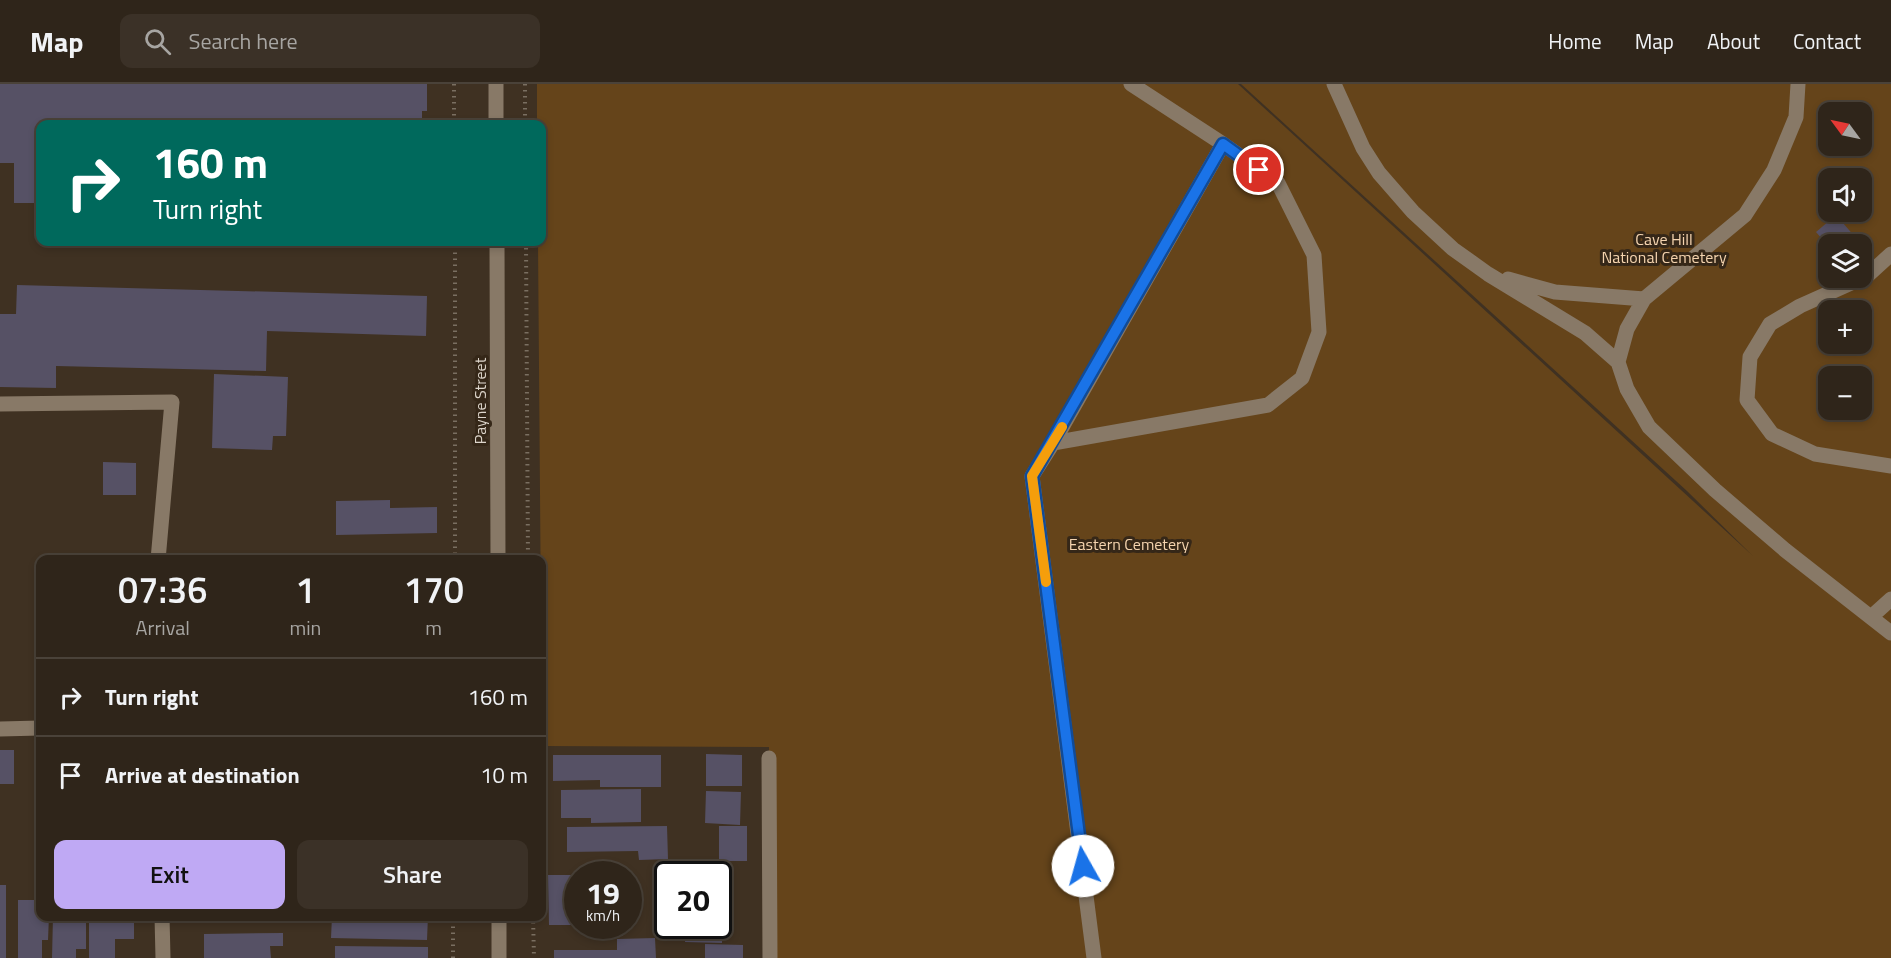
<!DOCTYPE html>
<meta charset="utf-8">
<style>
body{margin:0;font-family:"Titillium Web",sans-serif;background:#3b3127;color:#f1f3f6;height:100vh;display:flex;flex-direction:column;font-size:22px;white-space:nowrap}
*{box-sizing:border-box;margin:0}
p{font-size:20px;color:#a7a5a2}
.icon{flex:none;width:33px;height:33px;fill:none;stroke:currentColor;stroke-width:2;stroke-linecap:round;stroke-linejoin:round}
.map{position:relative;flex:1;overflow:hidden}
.panel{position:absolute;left:36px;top:471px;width:510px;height:366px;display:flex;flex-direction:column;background:#2f251a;border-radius:12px;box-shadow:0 3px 9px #0003,0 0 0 2px #4a4239}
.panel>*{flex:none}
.top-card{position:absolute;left:36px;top:36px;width:510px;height:126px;border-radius:12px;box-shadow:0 3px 9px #0003,0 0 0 2px #4a4239;background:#00695c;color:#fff;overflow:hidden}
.needle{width:39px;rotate:303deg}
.tools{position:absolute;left:1818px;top:18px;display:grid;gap:12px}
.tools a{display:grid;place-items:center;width:54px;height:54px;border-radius:12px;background:#2f251a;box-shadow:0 3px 9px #0003,0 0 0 2px #4a4239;font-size:30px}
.speed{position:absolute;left:564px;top:777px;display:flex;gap:12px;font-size:30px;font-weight:700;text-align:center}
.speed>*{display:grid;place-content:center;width:78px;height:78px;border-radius:50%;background:#2f251a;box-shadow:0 3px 9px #0003,0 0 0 2px #4a4239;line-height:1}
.speed small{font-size:15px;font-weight:400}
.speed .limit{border:3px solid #111;border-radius:9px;background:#fff;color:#111}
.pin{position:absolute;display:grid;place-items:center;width:51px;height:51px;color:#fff;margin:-26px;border:3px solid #fff;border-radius:50%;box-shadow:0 2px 6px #0007}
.me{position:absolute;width:66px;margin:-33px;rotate:353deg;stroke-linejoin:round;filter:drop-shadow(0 0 4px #0008)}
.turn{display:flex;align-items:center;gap:21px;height:126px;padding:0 18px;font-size:27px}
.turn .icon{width:78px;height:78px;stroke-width:2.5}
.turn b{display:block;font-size:42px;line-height:51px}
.eta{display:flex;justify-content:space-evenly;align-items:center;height:102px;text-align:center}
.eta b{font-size:36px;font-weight:600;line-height:42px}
.button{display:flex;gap:12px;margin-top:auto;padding:12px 18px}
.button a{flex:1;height:69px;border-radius:12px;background:#bfa9f4;color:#111;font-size:24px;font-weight:600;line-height:69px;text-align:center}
.button a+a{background:#3b3127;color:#f1f3f6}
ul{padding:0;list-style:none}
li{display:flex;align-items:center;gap:18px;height:78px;padding:0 18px;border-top:2px solid #4a4239}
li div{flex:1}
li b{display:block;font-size:22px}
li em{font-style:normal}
header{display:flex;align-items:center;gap:36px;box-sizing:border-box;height:84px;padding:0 30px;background:#2f251a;border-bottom:2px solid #4a4239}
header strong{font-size:28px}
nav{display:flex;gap:33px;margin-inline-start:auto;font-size:21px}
.search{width:420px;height:54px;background:#3b3127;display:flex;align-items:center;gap:15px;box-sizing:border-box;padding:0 21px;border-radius:12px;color:#a7a5a2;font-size:22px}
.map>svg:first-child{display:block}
.green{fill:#65441a;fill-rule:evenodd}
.building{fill:#565165}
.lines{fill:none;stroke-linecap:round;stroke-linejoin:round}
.path{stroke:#7a6f61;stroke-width:4;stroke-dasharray:1.5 4.5;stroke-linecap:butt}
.minor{stroke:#887967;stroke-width:15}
.route-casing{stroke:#114b97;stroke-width:15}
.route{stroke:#1a73e8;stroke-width:10}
.slow{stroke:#f59e0b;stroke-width:10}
.labels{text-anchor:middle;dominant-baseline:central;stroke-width:6;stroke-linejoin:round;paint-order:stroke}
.park-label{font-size:16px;fill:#f5d4af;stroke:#352718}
.street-label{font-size:16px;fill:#ddd5cb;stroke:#352718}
</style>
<header>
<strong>Map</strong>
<div class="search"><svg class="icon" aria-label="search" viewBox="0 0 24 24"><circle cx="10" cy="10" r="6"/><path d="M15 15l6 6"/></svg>Search here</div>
<nav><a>Home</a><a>Map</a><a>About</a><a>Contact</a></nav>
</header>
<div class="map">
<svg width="1891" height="874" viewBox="0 0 1891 874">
<rect width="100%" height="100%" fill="#3f3122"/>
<path class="green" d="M537 0H1238L1753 472 1687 407 1241 0H1891V874H772L769 663 542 662 538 158H542V40H537ZM1828 28H1862V62H1828ZM1828 94H1862V128H1828ZM1828 160H1862V194H1828ZM1828 226H1862V260H1828ZM1828 292H1862V326H1828Z"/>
<path class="building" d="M0 0H427V27H422V40H40V119H14V79H0Z
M1836 131 1856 154 1848 160 1828 162 1816 148Z
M17 201 427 212 426 252 267 247 266 287 56 282V304L0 303V230H16Z
M214 290 288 293 286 352H273L272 366 212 364Z
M103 378 136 379V411H103Z
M390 416V424L437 423V449L336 451V417Z
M38 548H40V561H37Z
M0 666H14V700H0Z
M706 670 742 671V702H706Z
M553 671H661V703H600V696L553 697Z
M641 705V738L591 739V734H561V706Z
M706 707 741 708 740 741 705 739Z
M667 742 668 775 639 776 638 767 567 768V743Z
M719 742H747V777H719Z
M548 791H578V841H549Z
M0 801H6V874H0Z
M18 816H40V832H49L48 856H42V874H18Z
M718 823H722V859L685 858 686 842H718Z
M53 832H86V865H76V874H52Z
M89 832H134V855H115V874H89Z
M248 832H282V835L248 836Z
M332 832H428L427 856 331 854Z
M599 842H623V852H599Z
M283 849V862H270L271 874H204V850Z
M655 854 656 874H554V866H617V855Z
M705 860 743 861V874H705Z
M335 862 428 863V874H335Z"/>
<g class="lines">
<path class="path" d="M454 0V40
M525 0V40
M526 158 528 476
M455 476V158
M533 832 534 874
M453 874V832"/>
<path class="minor" d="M496 0V40
M1334 0 1363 64 1379 89 1413 128 1453 165 1488 190 1585 249 1618 278
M1798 0 1796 33 1774 86 1745 131 1644 215 1627 245 1618 278 1627 305 1649 343 1715 406 1785 466 1891 549
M497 158 498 476
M1891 170 1867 192 1800 222 1770 240 1750 273 1747 316 1772 350 1815 370 1891 382
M1508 195 1555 208 1644 215
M0 320 172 318 158 476
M1053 359 1223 60 1131 0
M1871 533 1891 515
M0 645 40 644
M769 674 770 874
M162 832 163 874
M499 832V874
M1094 874 1032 392 1053 359 1268 321 1302 294 1319 248 1314 171 1278 99 1223 60"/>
</g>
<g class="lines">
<defs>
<path id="route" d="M1083 782 1032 392 1223 60 1259 86"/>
</defs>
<use href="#route" class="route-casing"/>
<use href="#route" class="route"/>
<path class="slow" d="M1046 498 1032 392 1062 343"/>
</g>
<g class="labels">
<g class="park-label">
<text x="1664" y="155">Cave Hill<tspan x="1664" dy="18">National Cemetery</tspan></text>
<text x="1129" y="460">Eastern Cemetery</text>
</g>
<g class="street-label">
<text transform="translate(480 317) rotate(-90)">Payne Street</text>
</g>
</g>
</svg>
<div class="tools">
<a><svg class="needle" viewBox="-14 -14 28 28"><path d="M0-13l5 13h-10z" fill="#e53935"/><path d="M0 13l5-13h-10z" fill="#a7a5a2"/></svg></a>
<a><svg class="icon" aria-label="sound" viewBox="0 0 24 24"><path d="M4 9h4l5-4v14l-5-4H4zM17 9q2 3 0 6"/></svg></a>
<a><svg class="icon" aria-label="layers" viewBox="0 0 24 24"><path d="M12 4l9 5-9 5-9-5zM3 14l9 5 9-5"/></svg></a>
<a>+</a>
<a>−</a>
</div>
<div class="speed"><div>19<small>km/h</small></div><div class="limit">20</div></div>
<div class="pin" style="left:1259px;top:86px;background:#d93025"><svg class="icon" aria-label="arrive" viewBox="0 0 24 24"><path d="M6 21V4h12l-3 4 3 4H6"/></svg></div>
<svg class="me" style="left:1083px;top:782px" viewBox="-20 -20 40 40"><circle r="19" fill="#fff"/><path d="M0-13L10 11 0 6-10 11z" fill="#1a73e8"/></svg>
<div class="top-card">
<div class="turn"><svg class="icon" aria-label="right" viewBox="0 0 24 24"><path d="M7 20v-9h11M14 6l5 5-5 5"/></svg><div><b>160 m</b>Turn right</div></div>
</div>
<section class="panel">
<div class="eta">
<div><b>07:36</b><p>Arrival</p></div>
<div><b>1</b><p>min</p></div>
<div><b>170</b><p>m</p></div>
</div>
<ul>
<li><svg class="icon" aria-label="right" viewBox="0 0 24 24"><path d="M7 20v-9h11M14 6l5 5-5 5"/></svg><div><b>Turn right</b></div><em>160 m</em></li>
<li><svg class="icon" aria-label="arrive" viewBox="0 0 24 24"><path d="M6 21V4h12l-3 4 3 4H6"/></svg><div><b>Arrive at destination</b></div><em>10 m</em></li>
</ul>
<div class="button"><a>Exit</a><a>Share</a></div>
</section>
</div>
